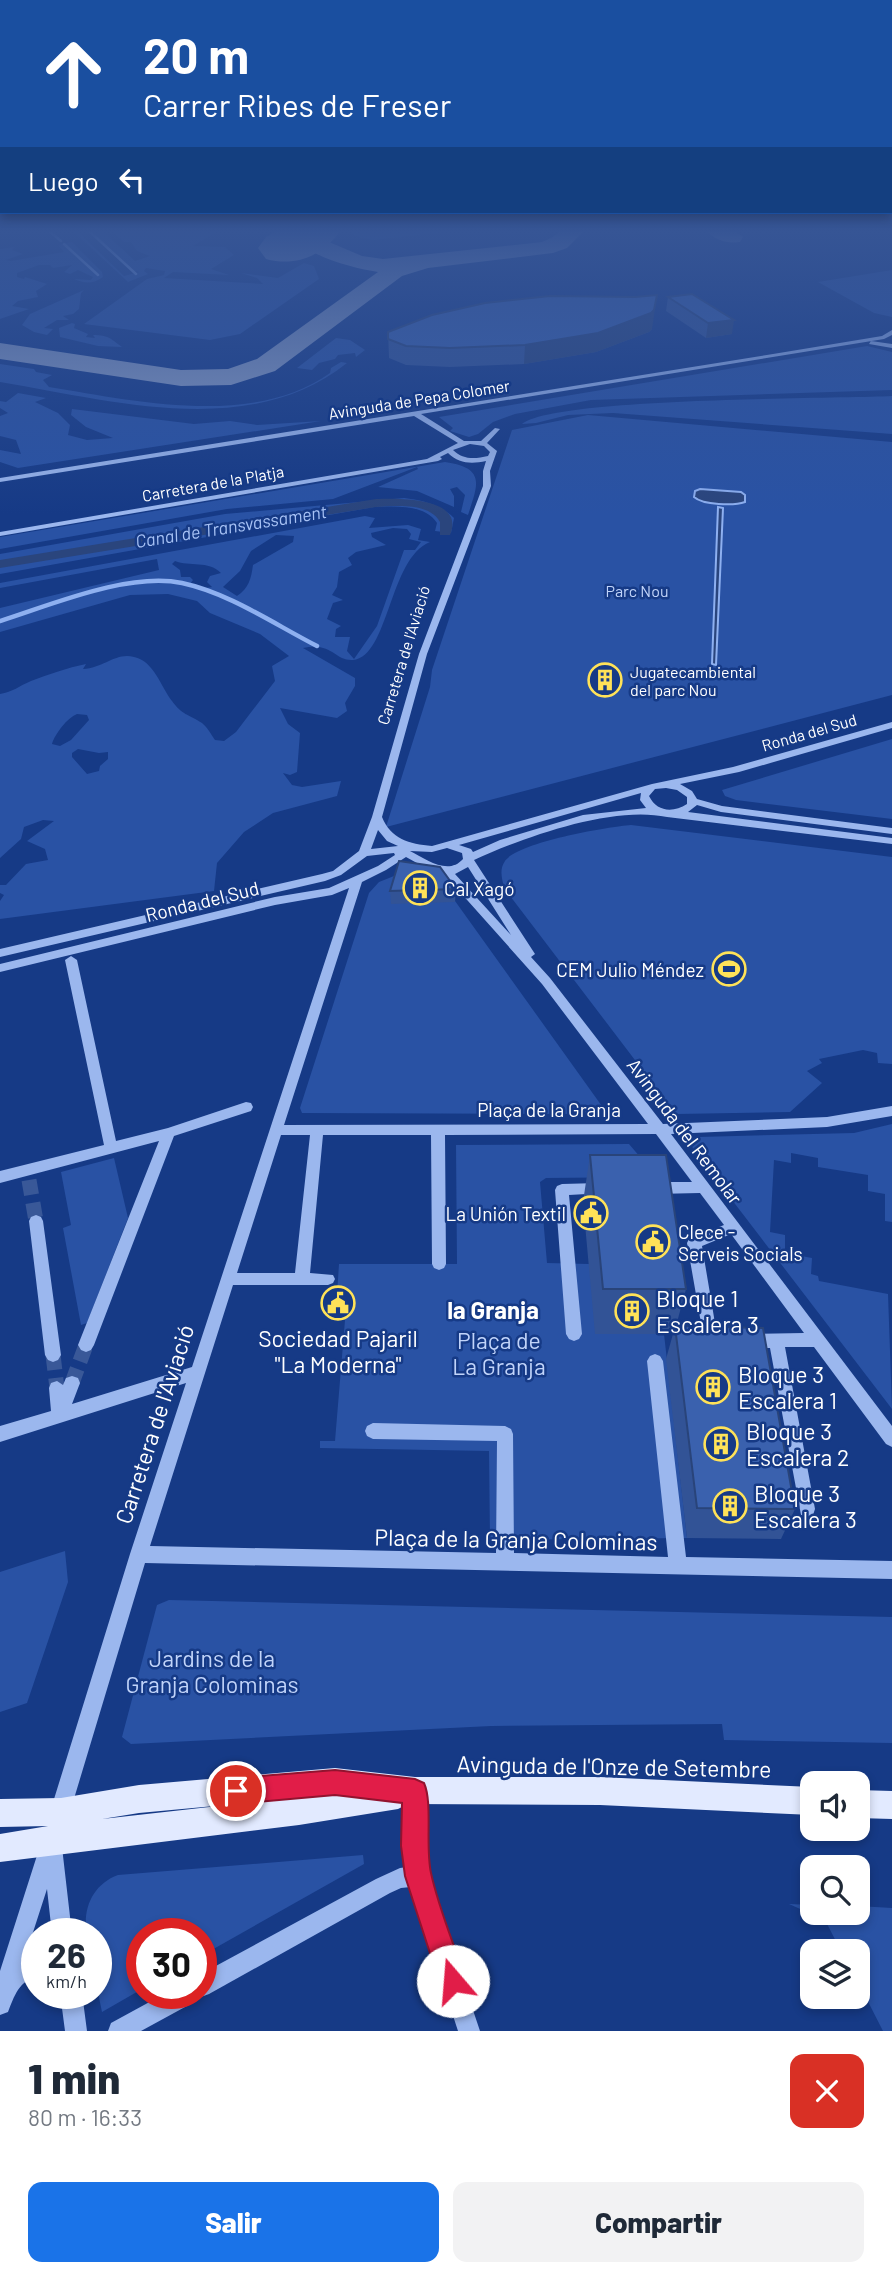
<!DOCTYPE html>
<html lang="es">
<meta charset="utf-8">
<style>
body{margin:0;font-family:Barlow,sans-serif;background:#f2f2f3;color:#1f2937;height:100vh;display:flex;flex-direction:column;font-size:26px;white-space:nowrap}
*{box-sizing:border-box;margin:0}
p{font-size:23px;color:#747a83}
.icon{flex:none;width:38px;height:38px;fill:none;stroke:currentColor;stroke-width:2;stroke-linecap:round;stroke-linejoin:round}
.map{position:relative;height:2031px;overflow:hidden}
.side{display:flex;flex-direction:column;background:#fff;flex:1}
.side>*{flex:none}
.top-card{position:absolute;left:0px;top:0px;width:892px;height:214px;box-shadow:0 4px 10px #0003;background:#1a4fa0;color:#fff;overflow:hidden}
.tools{position:absolute;left:800px;top:1771px;display:grid;gap:14px}
.tools a{display:grid;place-items:center;width:70px;height:70px;border-radius:14px;background:#fff;box-shadow:0 4px 10px #0003;font-size:35px}
.speed{position:absolute;left:21px;top:1918px;display:flex;gap:14px;font-size:35px;font-weight:700;text-align:center}
.speed>*{display:grid;place-content:center;width:91px;height:91px;border-radius:50%;background:#fff;box-shadow:0 4px 10px #0003;line-height:1}
.speed small{font-size:18px;font-weight:400}
.speed .limit{border:10px solid #d22;background:#fff;color:#111}
.pin{position:absolute;display:grid;place-items:center;width:60px;height:60px;color:#fff;margin:-30px;border:4px solid #fff;border-radius:50%;box-shadow:0 2px 7px #0007}
.me{position:absolute;width:77px;margin:-38px;rotate:342deg;stroke-linejoin:round;filter:drop-shadow(0 0 5px #0008)}
.turn{display:flex;align-items:center;gap:24px;height:147px;padding:0 28px;font-size:32px}
.turn .icon{width:91px;height:91px;stroke-width:2.5}
.turn b{display:block;font-size:49px;line-height:60px}
.then{display:flex;align-items:center;height:66px;padding:0 28px;background:#0003;gap:14px;font-size:26px}
.round{display:grid;place-items:center;flex:none;width:74px;height:74px;border-radius:14px;background:#f2f2f3}
.head{display:flex;align-items:center;justify-content:space-between;height:119px;padding:0 28px}
h1{font-size:42px;font-weight:800;line-height:52px}
.action{display:flex;gap:14px;margin-top:auto;padding:14px 28px}
.action a{flex:1;height:80px;border-radius:14px;background:#1a73e8;color:#fff;font-size:28px;font-weight:800;line-height:80px;text-align:center}
.action a+a{background:#f2f2f3;color:#1f2937}
.map>svg:first-child{display:block}
.green{fill:#2952a4;fill-rule:evenodd}
.water{fill:#2a457d;stroke:#8eb0f0;stroke-width:2}
.lines{fill:none;stroke-linecap:round;stroke-linejoin:round}
.stream-far1{stroke:#8eb0f0;stroke-width:2.5}
.stream{stroke:#8eb0f0;stroke-width:4.5}
.canal{fill:#2a457d;fill-rule:evenodd}
.taxiway{fill:#8a9cc2;fill-rule:evenodd}
.runway{fill:#8a9cc2;fill-rule:evenodd}
.minor-tunnel{stroke:#395898;stroke-width:15;stroke-dasharray:15 8;stroke-linecap:butt}
.minor{fill:#9bb7ee;fill-rule:evenodd}
.major{fill:#e2eaff;fill-rule:evenodd}
.wall{fill:#325396}
.shaded-wall{fill:#29447a}
.building{fill:#3a61ae;stroke:#29447a;stroke-width:2}
.route{fill:#e11d48;stroke:#92132f;stroke-width:2}
.labels{text-anchor:middle;dominant-baseline:central;stroke-width:5;stroke-linejoin:round;paint-order:stroke}
.far-street-label{font-size:16px;fill:#fff;stroke:#163a86}
.far-park-label{font-size:16px;fill:#c1d4fa;stroke:#163a86}
.far-poi-label{font-size:16px;fill:#fff;stroke:#163a86;text-anchor:start}
.far-water-label{font-size:18px;font-style:italic;fill:#a7c2f5;stroke:#163a86}
.poi-label{font-size:19px;fill:#fff;stroke:#163a86;text-anchor:start}
.street-label{font-size:19px;fill:#fff;stroke:#163a86}
.near-poi-label{font-size:23px;fill:#fff;stroke:#163a86;text-anchor:start}
.near-park-label{font-size:23px;fill:#c1d4fa;stroke:#163a86}
.near-street-label{font-size:23px;fill:#fff;stroke:#163a86}
.near-neighbourhood-label{font-size:24px;font-weight:bold;fill:#fff;stroke:#163a86}
</style>
<div class="map">
<svg width="892" height="2031" viewBox="0 0 892 2031">
<rect width="100%" height="100%" fill="#163a86"/>
<path class="green" d="M72 230H76L124 276 139 272 132 271 88 230H102L135 261 150 256 137 251 131 242H124L113 232 120 230H220L193 246 225 247 234 255 211 269 229 275 173 272 164 278 263 284 257 278 241 273 278 278 304 263 314 266 319 279 240 334 210 340 84 324 147 279 164 275 165 271 146 268 144 271 148 274 128 282Z
M355 230H462L374 240 361 238 350 233Z
M72 242 102 272 103 277C93 284 85 284 74 279L91 280 93 277 78 270 70 274 64 272 72 265 53 268 50 265H39L17 273V277L24 279 25 277 47 284 36 291 38 297 18 301 12 306 29 309 0 319V249L15 247 12 250 23 254 6 260 11 261 64 252 59 246 61 244Z
M892 270V317L874 313 818 282Z
M84 290 81 293 79 309 73 314 63 316 69 320H57L44 328 53 329 47 335 34 332 22 325 30 314Z
M72 323 75 324 74 328 88 334 86 337 95 338 93 335C109 335 111 339 122 347L98 346 60 337 59 328Z
M336 338 350 340 365 350 356 357 355 353 338 355 335 359 319 363 312 370 297 368Z
M867 346 892 352V390L591 400 515 414 493 422 478 434 469 437 450 431 453 428 439 417Z
M341 362 347 363C250 441 110 400 0 382V364L34 369 36 372 52 375 43 380 49 387C136 401 253 428 330 373L331 368Z
M18 393 46 398 35 402 58 413 70 425 68 435 87 440 113 438 86 427 71 415 72 409 194 424 230 421 257 425 321 421 18 468 0 462V450L21 454 16 440 0 436V416L8 413 0 408V401L6 402Z
M892 396V434L613 413 568 415 536 423 522 424C554 397 833 399 892 396Z
M588 415 892 442V695L386 827 430 687 432 670 512 430Z
M445 462C486 468 478 484 468 515L461 512 465 495 457 487 450 489 454 496V507L417 491 378 487 418 469 417 467 333 499 227 509 0 549V537Z
M404 498C422 500 441 505 454 518L451 533 435 531 437 523C425 504 394 506 374 507L0 574V554L225 514Z
M365 516 375 518 369 528 408 525 421 529 418 540 430 542C389 558 389 657 353 660 334 661 333 642 303 648L355 678V686L345 703 347 711 337 718 280 708 288 724 300 733 297 772 290 775 283 773 292 785 302 787 341 781 337 796 273 813 244 832 217 863 214 891 0 919V901L4 895 0 893V885H6L26 864 48 860 45 849 27 841 54 821 43 820 24 827 21 839 0 858V694C13 692 19 686 31 681 49 674 67 668 86 664L83 669C104 668 116 652 134 657 154 661 161 687 172 701 182 715 188 714 202 723 207 727 211 734 215 740L224 741 236 732 275 681 272 666 289 656 260 634 210 613 197 601 168 594 130 595 0 632V608L159 570 157 559 0 588V583ZM393 528 407 529 411 534 409 539 421 542 415 550H404L377 626 354 659 347 651 350 637H335L336 629 341 626 327 619 333 603 343 600 332 595 337 587 339 572 352 565 348 558 356 552 386 545 372 537 371 533ZM276 535 294 536 293 542 253 565C251 579 249 588 237 596L223 587 240 571 251 551ZM175 561C190 567 208 560 221 573L210 576 207 582 212 587 200 589 190 584 193 580 190 577H181L180 570 172 564ZM77 714 87 715 89 720 71 740 60 746 52 744C55 734 67 718 77 714ZM78 749 99 753 108 752V759L100 766 99 771 87 774 72 757V753Z
M892 739V819L736 800 725 796 722 790Z
M631 825 892 857V1064L878 1063 877 1053 863 1050 819 1059 822 1063 807 1071 822 1083 790 1112 676 1114 504 888C502 878 499 870 505 861 518 842 607 827 631 825Z
M399 874 440 880 604 1109 599 1114 302 1113 300 1108 369 893 379 882Z
M892 1124V1222L885 1221V1194L868 1191V1175L818 1167V1158L791 1153V1163L774 1160 770 1232 785 1235V1253L812 1258 811 1274 818 1276 819 1281 888 1294 892 1409 693 1149 691 1141 698 1137 854 1133Z
M629 1144 652 1171 649 1177 546 1178 540 1182 547 1263 589 1264 664 1334 687 1538 490 1540 489 1451 320 1448V1441H335L347 1296 337 1295 339 1264H457L456 1145Z
M114 1158 128 1218 87 1323 81 1325 63 1228 71 1225 61 1172Z
M65 1551 68 1582 27 1703 0 1712V1572Z
M169 1600 892 1617V1743L724 1740 722 1724 491 1726 131 1744 122 1737 157 1605Z
M363 1855 364 1864 201 1956V1934H142V1989L102 2012 96 1983V1934H87C82 1909 93 1884 118 1875Z
M789 1904 812 1905V1913H858V1906L892 1908V2031H883L858 1982V1951H841L825 1920Z"/>
<path class="water" d="M700 489 741 492 745 495V502C734 506 703 505 694 497L695 491Z
M718 507 723 508 716 665 712 664Z"/>
<g class="lines">
<path class="stream-far1" d="M48 230 61 241
M88 230 136 274
M64 244 98 275"/>
<path class="stream" d="M0 621C51 605 128 572 182 583 229 593 274 624 317 646"/>
<path class="canal" d="M376 499C398 498 466 497 450 535H440V522C429 502 395 506 376 507L0 568V560Z"/>
<path class="taxiway" d="M303 230H325L319 238 322 239 362 256 383 259 542 242 551 238 562 230H585L567 248 553 253 428 268 402 276 275 371 231 385 181 386 0 359V343L181 370 228 369 257 359 378 272C354 268 311 258 296 238Z
M706 230H733L743 237 740 242C728 244 713 240 706 230Z"/>
<path class="runway" d="M278 230H341C323 256 296 267 266 259L258 248 266 237Z"/>
<path class="minor-tunnel" d="M29 1180 36 1221
M53 1355 57 1388
M72 1383 86 1345"/>
<path class="minor" d="M892 330V335L884 339 421 414 464 441H481L495 428 500 429 487 443 497 451 490 471 491 486 427 654 382 817C391 839 409 844 432 846L652 784 733 767 892 722V728L739 772 680 784 692 791 697 799 722 806 892 828V834L721 812 697 805 688 812 892 838V844L667 817C613 805 524 837 474 860L535 954 531 957 550 978 663 1124 827 1117 892 1106V1116L827 1127 671 1134 892 1426V1447L886 1444 814 1347H785L815 1509 813 1515 807 1517 801 1515 770 1348H749L744 1346 741 1341 744 1336 749 1334 804 1333 731 1234 702 1246 718 1341 715 1346 710 1348 705 1346 687 1243 689 1239 724 1225 700 1193 655 1194 650 1192 648 1188 650 1184 655 1182H692L656 1134 445 1135 446 1264 444 1268 439 1270 434 1268 432 1264 431 1135H323L310 1273 333 1275 335 1279 333 1283 328 1285H233L150 1546 496 1553 497 1441 373 1439 367 1436 365 1431 367 1426 373 1423 505 1426 511 1429 513 1434 514 1553 668 1557 647 1361 650 1356 655 1354 660 1356 663 1361 686 1557 892 1561V1579L145 1563 70 1812 67 1819 60 1822 53 1819 50 1812 130 1554 186 1383 0 1442V1426L51 1411 49 1388 51 1383 57 1381 63 1385 66 1378 72 1376 78 1378 80 1383 72 1404 192 1367 349 888 332 895 275 905 0 972V964L275 897 329 888 378 866 395 855 394 853 367 856 341 875 325 881 0 957V949L322 874 333 871 359 851 372 817 419 654 483 486V471L486 461C472 464 459 464 448 453L440 457 442 459 438 461 0 536V532L427 459 458 443 414 416 0 482V478L773 354 882 336ZM470 444 484 446 490 452 488 456C475 459 463 460 453 450ZM666 788 677 790 687 797V804C673 813 657 812 649 796L655 789ZM641 793 640 800 646 808 583 815 500 840 473 852 471 849 459 845ZM378 830 387 841 398 846 371 849ZM447 848 462 853 463 859C448 876 426 859 410 851L432 852ZM406 857 426 868 443 873 542 984 648 1124 284 1125 362 882 386 870ZM468 867 511 935 455 874ZM281 1135H310L295 1273H237Z
M871 341 892 344V348L869 344Z
M71 956 77 960 116 1141 168 1128 246 1102 251 1103 253 1107 251 1111 174 1136 94 1345 91 1350 86 1352 81 1350 78 1345 159 1141 0 1183V1171L104 1145 65 960Z
M599 1183 604 1185 606 1189 604 1193 569 1195 582 1334 579 1339 574 1341 569 1339 566 1334 555 1190 557 1186 562 1184Z
M36 1215 41 1217 43 1221 61 1355 58 1360 53 1362 48 1360 45 1355 29 1221 31 1217Z
M415 1781 422 1784 425 1791 424 1845 428 1876 480 2031H458L411 1887 401 1888 390 1893 209 1994 201 1997 198 1995 196 2001 141 2031H108L111 2023 166 1993H201V1974L376 1879 400 1868 407 1867 404 1845 405 1791 408 1784Z
M51 1833 58 1836 62 1847 72 1934H52L47 1889 25 1957 37 1955V1977C19 1980 14 1997 8 2012L0 2015V1971L41 1843 44 1836Z
M60 1993H82L87 2031H65Z"/>
<path class="major" d="M335 1768 415 1777H600L812 1787V1815L600 1805 408 1804 398 1809 299 1825 0 1862V1834L48 1826 0 1827V1799L61 1798 139 1785ZM236 1804 102 1819 139 1813Z
M858 1790 892 1791V1819L858 1818Z"/>
</g>
<path class="wall" d="M668 297 732 334 706 338 666 311Z
M652 329 649 332 596 352 524 364 450 367 406 365 389 358 388 332Z
M456 889 455 902 391 904 390 891Z
M590 1155 686 1289 676 1326 795 1509 781 1539 687 1538 666 1359 673 1334H595L583 1202Z"/>
<path class="shaded-wall" d="M657 295 652 329 649 332 596 352 524 364 525 345Z
M734 320 732 334 706 338 708 323Z"/>
<path class="building" d="M692 294 734 320 708 323 668 297Z
M657 295 654 310 651 313 598 333 525 345 450 348 406 346 388 339V332L432 315 485 303 550 296 635 297Z
M399 861 440 867 456 889 390 891Z
M590 1155H666L686 1289H603Z
M675 1326 763 1328 795 1509 697 1508Z"/>
<linearGradient id="sky" x2="0" y2="1"><stop stop-color="#0c204a"/><stop offset="0.45" stop-color="#365595"/><stop offset="1" stop-color="#365595" stop-opacity="0"/></linearGradient>
<rect width="892" height="514" fill="url(#sky)"/>
<path class="route" d="M335 1770 415 1779 424 1783C433 1803 425 1846 431 1873 439 1910 455 1946 466 1981L462 1991 453 1995 443 1991 439 1981 405 1876 401 1846 402 1803 335 1795 236 1804 227 1800 223 1791 227 1782 236 1778Z"/>
<defs>
<symbol id="building-ring" viewBox="-11 -11 22 22"><circle r="9.5" fill="#163a86" stroke="#ffe258" stroke-width="1.5"/><path d="M-4-6H4V6H1V3H-1V6H-4ZM-2.5-4.3h1.7v1.8h-1.7ZM.8-4.3h1.7v1.8H.8ZM-2.5-1h1.7V.8h-1.7ZM.8-1h1.7V.8H.8Z" fill="#ffe258"/></symbol>
<symbol id="stadium-ring" viewBox="-11 -11 22 22"><circle r="9.5" fill="#163a86" stroke="#ffe258" stroke-width="1.5"/><path d="M0-5a6.5 5 0 1 0 0 10a6.5 5 0 1 0 0-10ZM-3.5-1.8h7v3.6h-7Z" fill="#ffe258"/></symbol>
<symbol id="civic-ring" viewBox="-11 -11 22 22"><circle r="9.5" fill="#163a86" stroke="#ffe258" stroke-width="1.5"/><path d="M-.6-6.5H3V-4.5H.6V-3L4-1V1h2V6H-6V1h2V-1L-.6-3ZM-1.2 2.5V6h2.4V2.5Z" fill="#ffe258"/></symbol>
</defs>
<g fill-rule="evenodd">
<use href="#building-ring" x="586" y="661" width="38" height="38"/>
<use href="#building-ring" x="401" y="869" width="38" height="38"/>
<use href="#stadium-ring" x="710" y="950" width="38" height="38"/>
<use href="#civic-ring" x="572" y="1194" width="38" height="38"/>
<use href="#civic-ring" x="634" y="1223" width="38" height="38"/>
<use href="#civic-ring" x="319" y="1284" width="38" height="38"/>
<use href="#building-ring" x="613" y="1292" width="38" height="38"/>
<use href="#building-ring" x="694" y="1368" width="38" height="38"/>
<use href="#building-ring" x="702" y="1425" width="38" height="38"/>
<use href="#building-ring" x="711" y="1487" width="38" height="38"/>
</g>
<g class="labels">
<g class="far-street-label">
<text transform="translate(419 399) rotate(-9)">Avinguda de Pepa Colomer</text>
<text transform="translate(213 483) rotate(-10)">Carretera de la Platja</text>
<text transform="translate(403 655) rotate(-73)">Carretera de l'Aviació</text>
<text transform="translate(809 732) rotate(-16)">Ronda del Sud</text>
</g>
<g class="far-park-label">
<text x="637" y="590">Parc Nou</text>
</g>
<g class="far-poi-label">
<text x="630" y="671">Jugatecambiental<tspan x="630" dy="18">del parc Nou</tspan></text>
</g>
<g class="far-water-label">
<text transform="translate(231 526) rotate(-9)">Canal de Transvassament</text>
</g>
<g class="poi-label">
<text x="444" y="888">Cal Xagó</text>
<text x="704" y="969" text-anchor="end">CEM Julio Méndez</text>
<text x="566" y="1213" text-anchor="end">La Unión Textil</text>
<text x="678" y="1231">Clece -<tspan x="678" dy="22">Serveis Socials</tspan></text>
</g>
<g class="street-label">
<text transform="translate(202 901) rotate(-14)">Ronda del Sud</text>
<text x="549" y="1109">Plaça de la Granja</text>
<text transform="translate(685 1131) rotate(53)">Avinguda del Remolar</text>
</g>
<g class="near-poi-label">
<text x="656" y="1298">Bloque 1<tspan x="656" dy="26">Escalera 3</tspan></text>
<text x="338" y="1338" text-anchor="middle">Sociedad Pajaril<tspan x="338" dy="26">"La Moderna"</tspan></text>
<text x="738" y="1374">Bloque 3<tspan x="738" dy="26">Escalera 1</tspan></text>
<text x="746" y="1431">Bloque 3<tspan x="746" dy="26">Escalera 2</tspan></text>
<text x="754" y="1493">Bloque 3<tspan x="754" dy="26">Escalera 3</tspan></text>
</g>
<g class="near-park-label">
<text x="499" y="1340">Plaça de<tspan x="499" dy="26">La Granja</tspan></text>
<text x="212" y="1658">Jardins de la<tspan x="212" dy="26">Granja Colominas</tspan></text>
</g>
<g class="near-street-label">
<text transform="translate(154 1424) rotate(-72)">Carretera de l'Aviació</text>
<text transform="translate(516 1539) rotate(1)">Plaça de la Granja Colominas</text>
<text transform="translate(614 1766) rotate(1)">Avinguda de l'Onze de Setembre</text>
</g>
<g class="near-neighbourhood-label">
<text x="493" y="1309">la Granja</text>
</g>
</g>
</svg>
<div class="tools">
<a><svg class="icon" aria-label="sound" viewBox="0 0 24 24"><path d="M4 9h4l5-4v14l-5-4H4zM17 9q2 3 0 6"/></svg></a>
<a><svg class="icon" aria-label="search" viewBox="0 0 24 24"><circle cx="10" cy="10" r="6"/><path d="M15 15l6 6"/></svg></a>
<a><svg class="icon" aria-label="layers" viewBox="0 0 24 24"><path d="M12 4l9 5-9 5-9-5zM3 14l9 5 9-5"/></svg></a>
</div>
<div class="speed"><div>26<small>km/h</small></div><div class="limit">30</div></div>
<div class="pin" style="left:236px;top:1791px;background:#d93025"><svg class="icon" aria-label="arrive" viewBox="0 0 24 24"><path d="M6 21V4h12l-3 4 3 4H6"/></svg></div>
<svg class="me" style="left:453px;top:1981px" viewBox="-20 -20 40 40"><circle r="19" fill="#fff"/><path d="M0-13L10 11 0 6-10 11z" fill="#e11d48"/></svg>
<div class="top-card">
<div class="turn"><svg class="icon" aria-label="ahead" viewBox="0 0 24 24"><path d="M12 20V5M6 11l6-6 6 6"/></svg><div><b>20 m</b>Carrer Ribes de Freser</div></div>
<div class="then">Luego<svg class="icon" aria-label="left" viewBox="0 0 24 24"><path d="M17 20v-9H6M10 6l-5 5 5 5"/></svg></div>
</div>
</div>
<section class="side">
<div class="head"><div><h1>1 min</h1><p>80 m · 16:33</p></div><a class="round" style="background:#d93025;color:#fff"><svg class="icon" aria-label="close" viewBox="0 0 24 24"><path d="M6 6l12 12M18 6L6 18"/></svg></a></div>
<div class="action"><a>Salir</a><a>Compartir</a></div>
</section>
